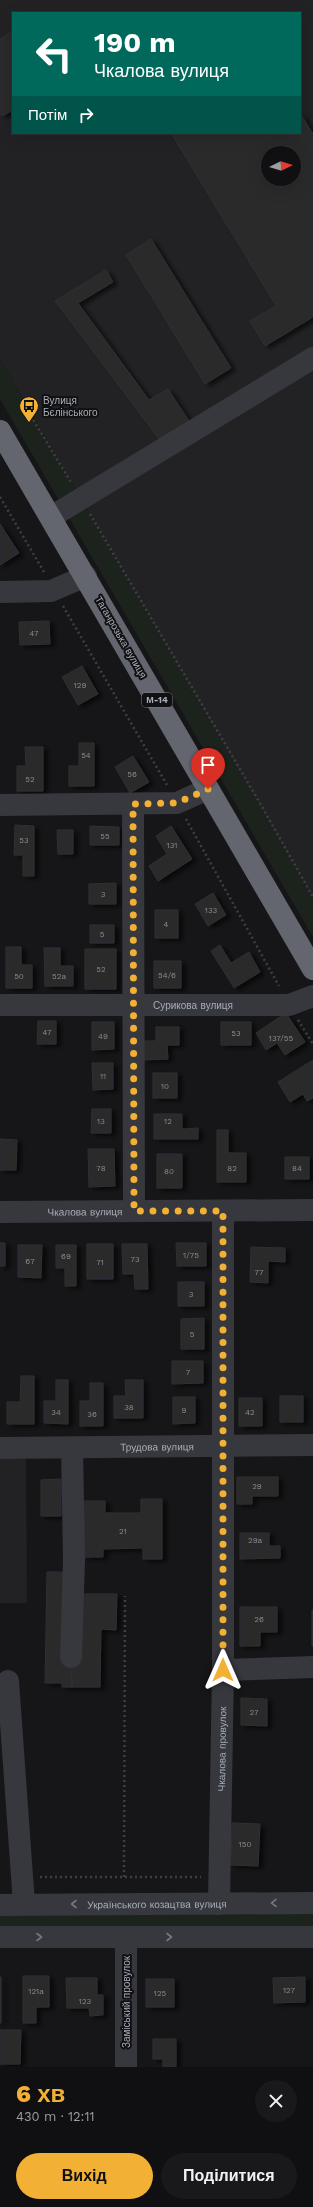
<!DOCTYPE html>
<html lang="uk">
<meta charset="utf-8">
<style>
body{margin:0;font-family:"Work Sans",sans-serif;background:#19191b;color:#f1f3f6;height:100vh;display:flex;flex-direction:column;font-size:15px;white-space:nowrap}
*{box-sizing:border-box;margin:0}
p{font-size:13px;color:#9c9d9f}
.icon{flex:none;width:22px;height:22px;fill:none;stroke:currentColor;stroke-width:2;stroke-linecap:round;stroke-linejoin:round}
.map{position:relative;height:2067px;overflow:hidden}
.drawer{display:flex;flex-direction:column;background:#101012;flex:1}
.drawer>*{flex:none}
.top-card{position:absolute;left:12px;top:12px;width:289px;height:122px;border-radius:0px;box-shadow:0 4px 16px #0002,0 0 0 1px #303032;background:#00695c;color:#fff;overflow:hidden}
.needle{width:26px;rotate:85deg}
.buttons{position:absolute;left:261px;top:146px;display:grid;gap:8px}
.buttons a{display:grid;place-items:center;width:40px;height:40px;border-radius:50%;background:#101012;box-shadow:0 4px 16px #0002,0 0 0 1px #303032;font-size:20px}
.pin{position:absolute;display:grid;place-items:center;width:34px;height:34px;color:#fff;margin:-41px -17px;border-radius:50% 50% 50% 0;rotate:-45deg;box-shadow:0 0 4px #0007}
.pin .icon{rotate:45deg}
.me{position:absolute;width:44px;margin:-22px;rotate:0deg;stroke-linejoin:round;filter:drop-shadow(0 0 3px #0008)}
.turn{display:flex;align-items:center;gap:14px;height:84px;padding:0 16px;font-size:18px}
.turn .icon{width:52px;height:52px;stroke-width:2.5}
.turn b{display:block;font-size:28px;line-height:34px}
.then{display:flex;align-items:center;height:38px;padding:0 16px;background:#0003;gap:8px;font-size:15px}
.round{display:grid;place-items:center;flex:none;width:42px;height:42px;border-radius:21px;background:#19191b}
.head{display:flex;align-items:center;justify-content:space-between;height:68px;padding:0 16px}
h1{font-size:24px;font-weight:800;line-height:30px;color:#f2b134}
.action{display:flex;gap:8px;margin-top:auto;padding:8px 16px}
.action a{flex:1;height:46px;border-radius:24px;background:#f2b134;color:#111;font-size:16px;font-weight:800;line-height:46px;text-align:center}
.action a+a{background:#19191b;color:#f1f3f6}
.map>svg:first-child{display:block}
.built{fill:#222225;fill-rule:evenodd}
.green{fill:#1c231d}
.building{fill:#29292c;stroke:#303034;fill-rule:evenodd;filter:url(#shadow)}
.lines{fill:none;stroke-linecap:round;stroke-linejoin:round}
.path{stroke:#3d3f44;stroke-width:2.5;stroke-dasharray:2 3;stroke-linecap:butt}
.minor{stroke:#37383d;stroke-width:22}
.highway{stroke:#63666e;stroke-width:22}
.oneway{stroke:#757881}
.route{stroke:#f2b134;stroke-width:7;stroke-dasharray:0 12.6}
.labels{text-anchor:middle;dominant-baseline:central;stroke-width:4;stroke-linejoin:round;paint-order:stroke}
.number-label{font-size:8px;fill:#888b94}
.shield{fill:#111113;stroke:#7b7e86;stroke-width:1}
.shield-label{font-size:9px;font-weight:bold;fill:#a8adb8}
.poi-label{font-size:10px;fill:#a8adb8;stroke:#111113;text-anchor:start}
.street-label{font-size:10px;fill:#a8adb8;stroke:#111113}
</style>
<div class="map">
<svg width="313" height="2067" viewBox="0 0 313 2067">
<defs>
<filter id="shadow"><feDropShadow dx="4.5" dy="2.5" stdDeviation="2" flood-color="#0009"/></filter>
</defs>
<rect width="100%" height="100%" fill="#161618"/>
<path class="built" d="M0 0H313V899L0 359ZM13 13H300V133H13ZM268 153H294V179H268Z
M0 1459H26L27 1603H0Z"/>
<path class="green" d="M0 359 313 899V937L0 399Z
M0 1911H313V1931L0 1932Z"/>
<path class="building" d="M13 31V110L2 116 0 113V39Z
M300 113 313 134V317L265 346 250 321 276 306 171 133H300ZM268 153H294V179H268Z
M151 239 231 368 205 384 126 255Z
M106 270 113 282 78 303 149 400 168 389 189 421 159 439 55 301Z
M0 524 19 553 0 565Z
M49 621 50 644 20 645 19 622Z
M82 666 98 694 78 705 62 677Z
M79 743H94V786H69V766H79Z
M25 747H43V791H17V766H26Z
M133 756 149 782 130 793 115 767Z
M15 825 34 826V876H23V855H14Z
M90 826 119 827V845H90Z
M171 826 192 859 158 881 149 866 167 854 156 836Z
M57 830H73V854H58Z
M116 883V904H89V884Z
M213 893 226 915 208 926 195 904Z
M155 910H178V938H155Z
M90 925H114V943H90Z
M220 945 231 963 249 952 260 972 234 988 211 951Z
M6 947H21V965H32V988H6Z
M44 948H60V966H73V986H45Z
M85 949H116V989H85Z
M154 961H181V988H154Z
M286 1013 305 1042 285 1055 277 1043 266 1050 256 1033Z
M38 1021H56V1044H37Z
M92 1022H114V1049L92 1050Z
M221 1022H251V1045H221Z
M156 1027H179V1045H167L168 1059 143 1060V1041H156Z
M313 1060V1098L307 1101 303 1094 290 1102 278 1082Z
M92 1063H113V1089L93 1090Z
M153 1073H177V1098H153Z
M92 1109H111V1133H91Z
M154 1114H182V1129L198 1128V1139H154Z
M217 1130H228V1153H246V1182H217Z
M0 1139 17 1140 16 1170H0Z
M88 1149H114L115 1186 89 1187Z
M157 1154H182V1188H157Z
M285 1157H309V1179H285Z
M0 1243H5V1266H0Z
M176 1243H206V1266H177Z
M87 1244H113V1279H87Z
M122 1244H147L148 1289H135L134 1274H123Z
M18 1245H42L41 1278 18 1277Z
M56 1245H76V1286H65V1268H56Z
M251 1247 285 1248V1262L268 1261V1283L250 1282Z
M178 1282H204V1306H178Z
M204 1318V1349H181V1319Z
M172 1361H203V1383L172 1384Z
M21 1376H34V1424H7V1402H20Z
M56 1380H68V1424L44 1423V1401H56Z
M125 1380H143V1418H114V1396H126Z
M90 1383H103V1426H80V1401H90Z
M280 1396H303V1422H280Z
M173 1397H195V1423L173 1424Z
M239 1398H262V1426H239Z
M237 1477H278V1496H252V1504H237Z
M61 1479V1516H41V1480Z
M141 1499H162V1559H143V1548L103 1549V1557H85L84 1501H105V1513H141Z
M240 1533H269V1546H280V1558L240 1559Z
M47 1572H66L72 1687H62V1683H45Z
M81 1594H117L116 1630 101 1629 100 1687H72V1665L79 1666Z
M240 1607H277V1632H260V1646H240Z
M312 1610H313V1646H312Z
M241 1698 267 1699V1726L241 1725Z
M232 1823 260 1824 258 1866 231 1865Z
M23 1976H49V2007H36V2023H23Z
M0 1977H1V2023H0Z
M305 1977V2002L274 2003 273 1978Z
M66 1978H97V1995H103V2015L90 2016 89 2008H67Z
M146 1979H174V2007H146Z
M0 2030H21L20 2064H0Z
M153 2039H176V2067H163V2059H153Z"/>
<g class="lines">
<path class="path" d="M23 403 72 484
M0 497 44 572
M90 514 261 805 313 897
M63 606 167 785
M186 819 279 986
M298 1020 313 1044
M40 1877H201
M124 1877 125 1596"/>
<g class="minor">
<path d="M51 517 313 358"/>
<path d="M0 592 51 591 86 576"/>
<path d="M133 804 134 1211"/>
<path d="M0 805 177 803 208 789"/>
<path id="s1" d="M0 1005H289L313 996"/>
<path id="s2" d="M0 1212 313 1210"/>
<path id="s3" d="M0 1448 313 1445"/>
<path d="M71 1657 74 1560 72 1448"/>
<path d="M223 1670 313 1667"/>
<path d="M8 1681 24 1904"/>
<path id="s4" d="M219 1904 223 1670V1211"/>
<path id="s5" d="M0 1905 313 1903"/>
<path d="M0 1937H313"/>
<path d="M126 2067V1937"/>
</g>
<path class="highway" d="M0 431 313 969"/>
</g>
<defs><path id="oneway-chevron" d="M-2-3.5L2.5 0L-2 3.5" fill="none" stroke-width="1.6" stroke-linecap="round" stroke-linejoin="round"/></defs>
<g class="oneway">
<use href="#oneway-chevron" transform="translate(274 1903) rotate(179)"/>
<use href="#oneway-chevron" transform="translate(74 1904) rotate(180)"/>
<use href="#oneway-chevron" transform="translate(39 1937)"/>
<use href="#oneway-chevron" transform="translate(169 1937)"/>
</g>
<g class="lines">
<path class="route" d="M208 789 177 803 133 804 134 1211H223V1670"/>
</g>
<defs>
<symbol id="bus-pin" viewBox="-11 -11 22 30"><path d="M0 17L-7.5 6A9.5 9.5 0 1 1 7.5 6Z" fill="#f2b134" stroke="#111113"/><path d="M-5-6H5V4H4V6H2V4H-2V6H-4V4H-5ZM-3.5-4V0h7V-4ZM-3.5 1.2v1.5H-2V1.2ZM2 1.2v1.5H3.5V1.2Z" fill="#111"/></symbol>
</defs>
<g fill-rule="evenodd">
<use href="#bus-pin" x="18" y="395" width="22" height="30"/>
</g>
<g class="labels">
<g class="number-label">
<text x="34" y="633">47</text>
<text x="80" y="685">129</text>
<text x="86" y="755">54</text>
<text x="132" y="774">56</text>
<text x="30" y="779">52</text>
<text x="105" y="836">55</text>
<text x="24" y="840">53</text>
<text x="172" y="845">131</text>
<text x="103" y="894">3</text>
<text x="211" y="910">133</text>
<text x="166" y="924">4</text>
<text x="102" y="934">5</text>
<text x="101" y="969">52</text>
<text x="167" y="975">54/6</text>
<text x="19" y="976">50</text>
<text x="59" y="976">52а</text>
<text x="47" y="1032">47</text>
<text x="236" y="1033">53</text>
<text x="103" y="1036">49</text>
<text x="281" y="1038">137/55</text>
<text x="103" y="1076">11</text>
<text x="165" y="1086">10</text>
<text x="101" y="1121">13</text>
<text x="168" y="1121">12</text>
<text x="101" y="1168">78</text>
<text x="232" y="1168">82</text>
<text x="297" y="1168">84</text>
<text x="169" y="1171">80</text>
<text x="191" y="1255">1/75</text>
<text x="66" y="1256">69</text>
<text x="135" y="1259">73</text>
<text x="30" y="1261">67</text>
<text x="100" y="1262">71</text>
<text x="259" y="1272">77</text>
<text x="191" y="1294">3</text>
<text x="192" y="1334">5</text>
<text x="188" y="1372">7</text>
<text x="129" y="1407">38</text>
<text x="184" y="1410">9</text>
<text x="56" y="1412">34</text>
<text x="250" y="1412">42</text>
<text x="92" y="1414">36</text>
<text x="257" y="1486">29</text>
<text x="123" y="1531">21</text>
<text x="255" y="1540">29а</text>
<text x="259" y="1619">26</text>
<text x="254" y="1712">27</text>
<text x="245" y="1844">150</text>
<text x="289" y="1990">127</text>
<text x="36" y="1991">121а</text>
<text x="160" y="1993">125</text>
<text x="85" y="2001">123</text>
</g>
<rect class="shield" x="142" y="693" width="30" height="14" rx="3"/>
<g class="shield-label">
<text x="157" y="700">М-14</text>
</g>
<g class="poi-label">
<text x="43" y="400">Вулиця<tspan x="43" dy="12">Бєлінського</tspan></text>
</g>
<g class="street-label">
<text transform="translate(121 637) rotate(60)">Таганрозька вулиця</text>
<text stroke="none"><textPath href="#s1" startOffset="193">Сурикова вулиця</textPath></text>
<text stroke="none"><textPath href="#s2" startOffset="85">Чкалова вулиця</textPath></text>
<text stroke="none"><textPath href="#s3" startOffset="157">Трудова вулиця</textPath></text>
<text stroke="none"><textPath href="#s4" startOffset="155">Чкалова провулок</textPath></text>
<text stroke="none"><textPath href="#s5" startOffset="157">Українського козацтва вулиця</textPath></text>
<text transform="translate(126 2002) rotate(-90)">Заміський провулок</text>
</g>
</g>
</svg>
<div class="buttons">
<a><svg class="needle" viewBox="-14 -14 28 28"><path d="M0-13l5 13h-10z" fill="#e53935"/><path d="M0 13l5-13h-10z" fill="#9c9d9f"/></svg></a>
</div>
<div class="pin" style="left:208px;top:789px;background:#d93025"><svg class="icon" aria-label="arrive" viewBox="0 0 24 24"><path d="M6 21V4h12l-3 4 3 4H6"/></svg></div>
<svg class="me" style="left:223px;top:1670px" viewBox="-20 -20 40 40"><path d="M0-17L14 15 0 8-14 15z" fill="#f2b134" stroke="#fff" stroke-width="4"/></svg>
<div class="top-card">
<div class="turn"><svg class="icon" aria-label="left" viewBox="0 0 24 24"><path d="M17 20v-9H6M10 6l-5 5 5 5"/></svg><div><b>190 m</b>Чкалова вулиця</div></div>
<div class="then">Потім<svg class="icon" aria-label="right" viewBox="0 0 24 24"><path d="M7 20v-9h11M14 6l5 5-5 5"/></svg></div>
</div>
</div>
<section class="drawer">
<div class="head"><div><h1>6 хв</h1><p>430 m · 12:11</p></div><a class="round"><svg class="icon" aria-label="close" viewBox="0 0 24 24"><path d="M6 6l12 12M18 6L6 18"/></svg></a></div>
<div class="action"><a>Вихід</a><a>Поділитися</a></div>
</section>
